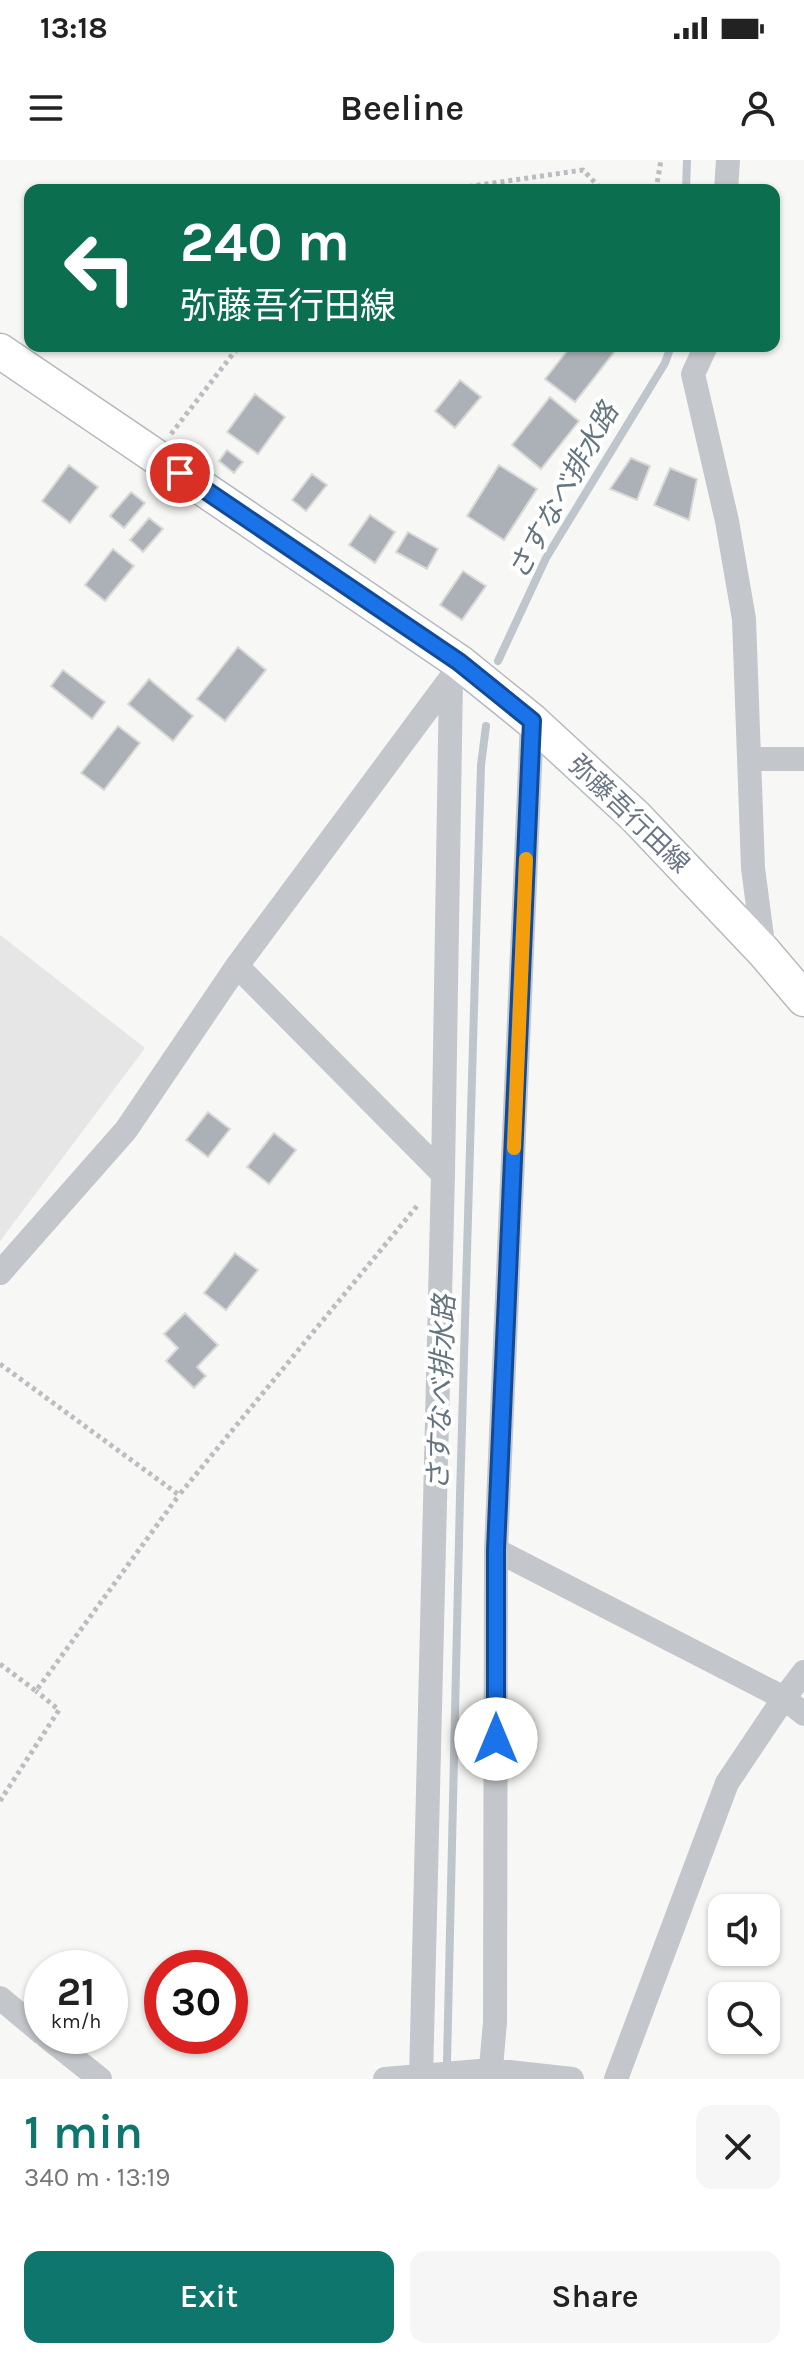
<!DOCTYPE html>
<meta charset="utf-8">
<style>
body{margin:0;font-family:Karla,"Noto Sans JP",sans-serif;background:#f6f6f6;color:#222;height:100vh;display:flex;flex-direction:column;font-size:30px;white-space:nowrap}
*{box-sizing:border-box;margin:0}
p{font-size:26px;color:#767676}
.icon{flex:none;width:44px;height:44px;fill:none;stroke:currentColor;stroke-width:2;stroke-linecap:round;stroke-linejoin:round}
.map{position:relative;height:1919px;overflow:hidden}
.sheet{display:flex;flex-direction:column;background:#fff;flex:1}
.sheet>*{flex:none}
.top-card{position:absolute;left:24px;top:24px;width:756px;height:168px;border-radius:16px;box-shadow:0 2px 6px #0004;background:#0b6e4f;color:#fff;overflow:hidden}
.fabs{position:absolute;left:708px;top:1734px;display:grid;gap:16px}
.fabs a{display:grid;place-items:center;width:72px;height:72px;border-radius:16px;background:#fff;box-shadow:0 2px 6px #0004;font-size:40px}
.speed{position:absolute;left:24px;top:1790px;display:flex;gap:16px;font-size:40px;font-weight:700;text-align:center}
.speed>*{display:grid;place-content:center;width:104px;height:104px;border-radius:50%;background:#fff;box-shadow:0 2px 6px #0004;line-height:1}
.speed small{font-size:20px;font-weight:400}
.speed .limit{border:12px solid #d22;background:#fff;color:#111}
.pin{position:absolute;display:grid;place-items:center;width:68px;height:68px;color:#fff;margin:-34px;border:4px solid #fff;border-radius:50%;box-shadow:0 2px 8px #0007}
.me{position:absolute;width:88px;margin:-44px;rotate:0deg;stroke-linejoin:round;filter:drop-shadow(0 0 6px #0008)}
.turn{display:flex;align-items:center;gap:28px;height:168px;padding:0 24px;font-size:36px}
.turn .icon{width:104px;height:104px;stroke-width:2.5}
.turn b{display:block;font-size:56px;line-height:68px}
.round{display:grid;place-items:center;flex:none;width:84px;height:84px;border-radius:16px;background:#f6f6f6}
.overview{display:flex;align-items:center;justify-content:space-between;height:136px;padding:0 24px}
h1{font-size:48px;font-weight:600;line-height:60px;color:#0f766e}
.primary-button{display:flex;gap:16px;margin-top:auto;padding:16px 24px}
.primary-button a{flex:1;height:92px;border-radius:16px;background:#0f766e;color:#fff;font-size:32px;font-weight:600;line-height:92px;text-align:center}
.primary-button a+a{background:#f6f6f6;color:#222}
.status{display:flex;justify-content:space-between;align-items:center;height:56px;padding:0 40px;background:#fff;direction:ltr}
.status svg{height:22px;fill:currentColor}
header{display:flex;justify-content:space-between;align-items:center;height:104px;padding:0 24px;background:#fff;font-size:36px;font-weight:600}
.map>svg:first-child{display:block}
.built{fill:#e5e6e5}
.lines{fill:none;stroke-linecap:round;stroke-linejoin:round}
.stream{stroke:#bec5cb;stroke-width:8}
.building{fill:#abb1b7;stroke:#d9d9d7;stroke-width:2}
.secondary-casing{stroke:#b6babe;stroke-width:37}
.path{stroke:#bbbdc0;stroke-width:5;stroke-dasharray:4 4;stroke-linecap:butt}
.minor{stroke:#c3c6ca;stroke-width:24}
.secondary{stroke:#fff;stroke-width:34}
.route-casing{stroke:#114b97;stroke-width:20}
.route{stroke:#1a73e8;stroke-width:14}
.slow{stroke:#f59e0b;stroke-width:14}
.labels{text-anchor:middle;dominant-baseline:central;stroke-width:8;stroke-linejoin:round;paint-order:stroke}
.street-label{font-size:26px;fill:#697583;stroke:#fff}
.water-label{font-size:28px;font-style:italic;fill:#65757f;stroke:#fff}
</style>
<div class="status"><b>13:18</b><svg viewBox="0 0 49 12"><path d="M0 12V9h3v3zM5 12V6h3v6zM10 12V3h3v9zM15 12V0h3v12zM26 1h20v11H26zM47 4h2v5h-2z"/></svg></div>
<header><svg class="icon" aria-label="menu" viewBox="0 0 24 24"><path d="M4 6h16M4 12h16M4 18h16"/></svg>Beeline<svg class="icon" aria-label="person" viewBox="0 0 24 24"><circle cx="12" cy="8" r="4"/><path d="M4 21q1-7 8-7t8 7"/></svg></header>
<div class="map">
<svg width="804" height="1919" viewBox="0 0 804 1919">
<rect width="100%" height="100%" fill="#f7f7f5"/>
<path class="built" d="M0 775 145 888 0 1081Z"/>
<g class="lines">
<path class="stream" d="M686 30 687 0
M498 501 546 398 665 203 671 186
M447 1902 460 1336 481 605 486 566"/>
</g>
<path class="building" d="M571 186H619L575 242 545 219Z
M460 220 481 237 455 268 435 251Z
M255 234 285 257 258 294 227 272Z
M550 237 579 261 541 309 512 285Z
M227 290 243 302 234 313 219 301Z
M631 298 650 306 637 340 610 329Z
M69 305 98 327 70 363 42 341Z
M499 305 537 329 504 380 467 356Z
M670 308 697 319 689 360 654 345Z
M312 314 327 325 306 351 292 340Z
M131 332 145 343 124 368 110 356Z
M370 355 395 372 375 403 349 385Z
M149 358 163 369 143 392 130 380Z
M408 372 438 389 427 409 396 392Z
M113 389 134 406 105 441 85 425Z
M463 411 486 426 462 460 440 445Z
M238 487 266 510 225 561 197 539Z
M63 510 105 542 92 559 51 526Z
M149 519 193 556 173 581 128 544Z
M118 566 140 583 104 630 81 613Z
M208 952 230 969 208 997 186 980Z
M274 973 296 990 269 1024 247 1007Z
M235 1093 258 1110 226 1150 204 1133Z
M185 1153 218 1185 197 1207 206 1216 194 1228 166 1201 178 1188 164 1174Z"/>
<g class="lines">
<defs>
<path id="secondary" d="M0 191 459 502 532 561 635 656 764 792 804 839"/>
</defs>
<use href="#secondary" class="secondary-casing"/>
<path class="path" d="M445 30 583 10 602 30
M656 30 661 0
M171 274 239 186
M0 1204 179 1335 417 1046
M0 1504 36 1531 179 1335
M0 1641 59 1550 36 1531"/>
<path class="minor" d="M726 30 728 0
M706 186 693 214 727 361 744 459 753 708 764 792
M751 599H804
M237 806 443 1014
M0 1113 126 970 237 806 453 515
M496 1390 784 1538 804 1554
M0 1838 42 1873
M46 1876 100 1919
M385 1919 491 1910 572 1919
M421 1919 443 1014 451 520
M490 1919 495 1862 496 1390 532 561
M616 1919 727 1623 784 1538 804 1512"/>
<use href="#secondary" class="secondary"/>
</g>
<g class="lines">
<defs>
<path id="route" d="M180 313 459 502 532 561 496 1390V1579"/>
</defs>
<use href="#route" class="route-casing"/>
<use href="#route" class="route"/>
<path class="slow" d="M514 988 526 699"/>
</g>
<g class="labels">
<g class="street-label">
<text transform="translate(629 654) rotate(44)">弥藤吾行田線</text>
</g>
<g class="water-label">
<text transform="translate(563 331) rotate(-61)">さすなべ排水路</text>
<text transform="translate(441 1233) rotate(-88)">さすなべ排水路</text>
</g>
</g>
</svg>
<div class="fabs">
<a><svg class="icon" aria-label="sound" viewBox="0 0 24 24"><path d="M4 9h4l5-4v14l-5-4H4zM17 9q2 3 0 6"/></svg></a>
<a><svg class="icon" aria-label="search" viewBox="0 0 24 24"><circle cx="10" cy="10" r="6"/><path d="M15 15l6 6"/></svg></a>
</div>
<div class="speed"><div>21<small>km/h</small></div><div class="limit">30</div></div>
<div class="pin" style="left:180px;top:313px;background:#d93025"><svg class="icon" aria-label="arrive" viewBox="0 0 24 24"><path d="M6 21V4h12l-3 4 3 4H6"/></svg></div>
<svg class="me" style="left:496px;top:1579px" viewBox="-20 -20 40 40"><circle r="19" fill="#fff"/><path d="M0-13L10 11 0 6-10 11z" fill="#1a73e8"/></svg>
<div class="top-card">
<div class="turn"><svg class="icon" aria-label="left" viewBox="0 0 24 24"><path d="M17 20v-9H6M10 6l-5 5 5 5"/></svg><div><b>240 m</b>弥藤吾行田線</div></div>
</div>
</div>
<section class="sheet">
<div class="overview"><div><h1>1 min</h1><p>340 m · 13:19</p></div><a class="round"><svg class="icon" aria-label="close" viewBox="0 0 24 24"><path d="M6 6l12 12M18 6L6 18"/></svg></a></div>
<div class="primary-button"><a>Exit</a><a>Share</a></div>
</section>
